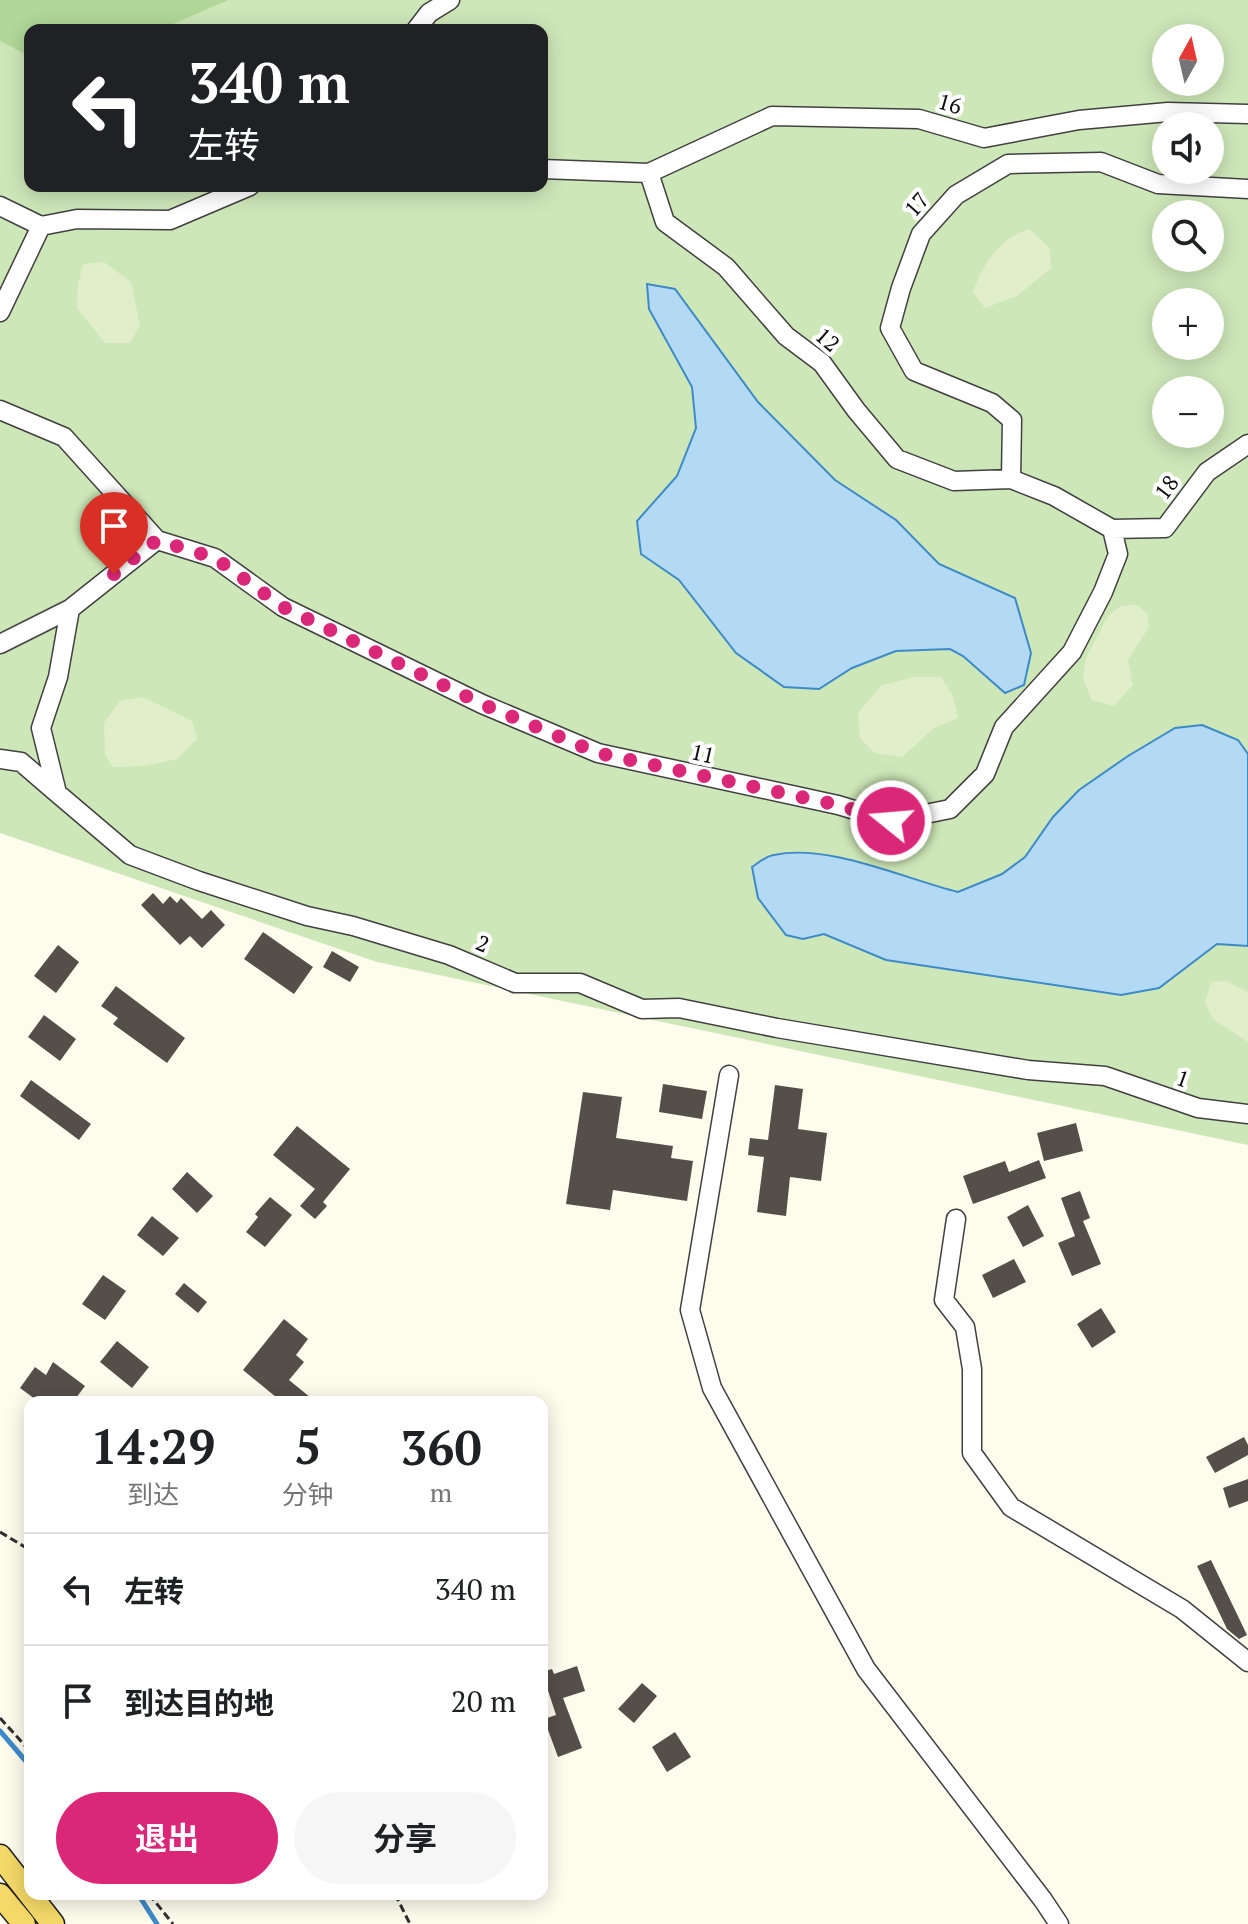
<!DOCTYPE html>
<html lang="zh">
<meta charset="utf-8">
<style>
body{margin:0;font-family:"PT Serif","Noto Sans SC",serif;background:#f6f6f6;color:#202124;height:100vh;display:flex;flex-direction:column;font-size:30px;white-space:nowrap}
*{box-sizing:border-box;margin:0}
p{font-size:26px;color:#757577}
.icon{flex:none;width:44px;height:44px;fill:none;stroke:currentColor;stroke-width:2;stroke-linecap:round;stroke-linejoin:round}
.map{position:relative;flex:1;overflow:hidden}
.details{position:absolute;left:24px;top:1396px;width:524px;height:504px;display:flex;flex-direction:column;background:#fff;border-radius:16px;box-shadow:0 4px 20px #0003}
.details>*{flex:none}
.top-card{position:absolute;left:24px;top:24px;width:524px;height:168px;border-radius:16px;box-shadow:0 4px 20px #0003;background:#202124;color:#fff;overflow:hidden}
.needle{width:52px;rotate:8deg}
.tools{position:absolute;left:1152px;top:24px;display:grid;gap:16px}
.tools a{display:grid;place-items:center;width:72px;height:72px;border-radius:50%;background:#fff;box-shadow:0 4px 20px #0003;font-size:40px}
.pin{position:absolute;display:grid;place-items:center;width:68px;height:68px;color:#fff;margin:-82px -34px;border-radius:50% 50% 50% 0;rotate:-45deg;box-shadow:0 0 8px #0007}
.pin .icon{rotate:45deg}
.me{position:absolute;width:88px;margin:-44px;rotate:287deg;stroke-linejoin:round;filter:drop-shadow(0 0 6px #0008)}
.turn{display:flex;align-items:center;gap:28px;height:168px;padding:0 32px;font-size:36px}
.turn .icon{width:104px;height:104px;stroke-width:2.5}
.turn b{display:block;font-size:56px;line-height:68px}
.eta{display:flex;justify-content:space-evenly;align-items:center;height:136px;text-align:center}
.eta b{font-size:48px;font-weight:700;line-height:56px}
.action{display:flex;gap:16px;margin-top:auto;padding:16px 32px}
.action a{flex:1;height:92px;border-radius:48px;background:#db2777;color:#fff;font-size:32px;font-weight:700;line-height:92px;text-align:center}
.action a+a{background:#f6f6f6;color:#202124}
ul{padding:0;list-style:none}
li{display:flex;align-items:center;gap:24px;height:112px;padding:0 32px;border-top:2px solid #e0e0e0}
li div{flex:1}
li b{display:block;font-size:30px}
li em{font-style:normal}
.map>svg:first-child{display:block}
.green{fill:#cee7b8;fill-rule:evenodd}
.forest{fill:#b1d898}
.pitch{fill:#e0efca}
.water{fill:#b4d9f4;stroke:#3d8ac9;stroke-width:2}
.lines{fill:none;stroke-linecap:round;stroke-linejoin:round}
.stream{stroke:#3d8ac9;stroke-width:5}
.building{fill:#554f4a}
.minor-casing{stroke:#404040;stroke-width:21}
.major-casing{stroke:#1e1e1e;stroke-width:25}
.path{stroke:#2f2f2f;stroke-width:3;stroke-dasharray:8 4;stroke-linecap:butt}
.minor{stroke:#fff;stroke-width:18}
.major{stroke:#f4d968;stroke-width:22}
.route{stroke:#db2777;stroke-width:14;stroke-dasharray:0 25.2}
.labels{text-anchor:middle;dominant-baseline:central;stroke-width:8;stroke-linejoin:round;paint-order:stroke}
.street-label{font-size:22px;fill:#0d0d0d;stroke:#fff}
</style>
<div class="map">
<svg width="1248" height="1924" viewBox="0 0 1248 1924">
<rect width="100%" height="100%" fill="#fefced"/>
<path class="green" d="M229 0H1248V1145L377 962 0 833V41L30 57V186H542V30H160ZM1166 38H1210V82H1166ZM1166 126H1210V170H1166ZM1166 214H1210V258H1166ZM1166 302H1210V346H1166ZM1166 390H1210V434H1166Z"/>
<path class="forest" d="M0 0H229L160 30H30V57L0 41Z"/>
<path class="pitch" d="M1029 229 1049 247 1051 268 1017 296 985 308 973 292C983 263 999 239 1029 229Z
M104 262 131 282 140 326 130 343H105L77 308 78 285 83 264Z
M1137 605 1147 613 1149 627 1128 660 1133 685 1114 706 1092 700 1083 679 1086 658 1108 616 1121 606Z
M914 677H941L953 696 958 718 934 728 902 757 875 753 860 738 858 713 882 685Z
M143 697 192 721 197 739 177 759 145 766 113 767 105 754 104 723 120 701Z
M1226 981 1248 992V1042L1213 1019 1205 1003 1211 982Z"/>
<path class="water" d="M647 284 675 289 758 402 835 480 896 520 939 564 1015 598 1031 653 1024 685 1005 693 963 656 950 649 896 651 852 668 819 689 784 687 736 653 679 580 641 554 637 521 677 476 696 428 692 387 649 309Z
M1202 725 1238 740 1248 754V946L1217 944 1159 988 1121 995 886 960 824 934 803 939 786 935 758 898 752 867C758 863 766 856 774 855 828 843 905 879 958 892L1002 874 1025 857 1053 817 1079 790 1128 756 1175 728Z"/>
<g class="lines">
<path class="stream" d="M0 1731 30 1766
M138 1894 157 1924"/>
</g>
<path class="building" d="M153 893 163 904 170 896 177 903 181 898 202 919 211 910 225 925 202 948 190 936 180 945 141 905Z
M263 932 313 967 294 994 244 959Z
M58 945 79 962 56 993 34 976Z
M332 951 359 967 350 982 323 967Z
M116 986 185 1038 167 1063 113 1024 118 1018 101 1006Z
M44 1015 76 1039 60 1061 28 1037Z
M31 1080 91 1124 79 1140 20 1096Z
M663 1084 707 1091 702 1119 659 1112Z
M775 1085 803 1089 798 1129 827 1133 821 1181 790 1177 786 1216 757 1212 764 1157 748 1155 750 1138 768 1140Z
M583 1092 622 1097 616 1138 673 1146 671 1158 693 1161 687 1201 613 1190 610 1210 566 1204Z
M1076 1123 1083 1151 1044 1161 1037 1133Z
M297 1126 350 1169 323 1202 327 1206 315 1219 300 1206 315 1189 273 1155Z
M1039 1160 1046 1178 973 1204 963 1176 1005 1161 1009 1172Z
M187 1172 213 1196 197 1213 172 1189Z
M1080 1191 1090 1218 1083 1221 1101 1264 1072 1276 1058 1243 1075 1236 1061 1198Z
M270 1197 292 1215 265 1247 246 1232 258 1217 255 1214Z
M1028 1205 1044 1236 1023 1247 1007 1217Z
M152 1216 179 1238 163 1256 137 1235Z
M1014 1259 1026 1282 993 1298 982 1275Z
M103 1275 126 1291 105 1320 82 1304Z
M184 1283 207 1302 198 1313 175 1294Z
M1101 1308 1116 1332 1092 1348 1077 1324Z
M284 1319 308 1339 296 1355 304 1362 289 1380 316 1402H282L243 1370Z
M117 1341 149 1367 132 1388 100 1362Z
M53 1362 85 1386 73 1402H39L20 1388 35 1367 46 1375Z
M1244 1437 1248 1445V1455L1215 1473 1206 1457Z
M1248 1479V1501L1229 1508 1223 1488Z
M1211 1560 1247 1635 1239 1639 1227 1629 1197 1566Z
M577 1666 585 1691 563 1698 582 1748 558 1757 544 1719 556 1715 542 1672 552 1669 554 1674Z
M642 1683 657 1696 634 1723 618 1709Z
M675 1732 691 1757 667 1772 652 1747Z"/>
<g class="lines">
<defs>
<path id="minor" d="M416 30 429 13 450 0
M542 169 649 173 772 116 919 119 984 138 1079 120 1168 112 1248 114
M649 173 665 222 726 267 786 336 822 363 856 410 897 459 954 481 1011 479 1054 496 1112 529
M0 206 41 226
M41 226 77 219 170 220 250 186
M0 312 41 226
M0 410 64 437 157 540
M1011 479 1012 420 992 403 914 371 890 328 901 288 921 234 956 195 1008 164 1101 162 1158 184 1248 189
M1112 529 1165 528 1207 472 1248 444
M157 540 215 558 283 607 482 704 598 753 838 805 891 821 950 809 985 774 1004 727 1072 652 1103 592 1118 554 1112 529
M70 609 58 677 41 728 57 793 130 855 199 881 307 916 353 926 449 955 515 983H580L642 1009 679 1008 777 1028 1028 1070 1105 1076 1198 1108 1248 1114
M0 644 70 609 157 540
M0 759 21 762 57 793
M729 1075 690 1310 712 1388 866 1669 1043 1900 1059 1924
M956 1219 944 1300 965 1327 972 1369V1453L1011 1507 1182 1609 1248 1662"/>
<path id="major" d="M0 1856 53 1924
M0 1895 24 1924"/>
</defs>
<use href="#minor" class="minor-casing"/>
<use href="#major" class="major-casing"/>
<path class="path" d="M0 1532 30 1550
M0 1718 30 1751
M149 1894 173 1924
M395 1894 410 1924"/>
<use href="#minor" class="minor"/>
<use href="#major" class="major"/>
</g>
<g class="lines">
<path class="route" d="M114 574 157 540 215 558 283 607 482 704 598 753 838 805 891 821"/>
</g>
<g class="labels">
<g class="street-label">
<text transform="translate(950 103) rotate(16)">16</text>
<text transform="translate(916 204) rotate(-49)">17</text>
<text transform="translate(828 339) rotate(41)">12</text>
<text transform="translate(1166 487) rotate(-53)">18</text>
<text transform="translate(703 753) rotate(13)">11</text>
<text transform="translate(483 943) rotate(23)">2</text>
<text transform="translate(1183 1078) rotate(20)">1</text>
</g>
</g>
</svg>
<div class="tools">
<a><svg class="needle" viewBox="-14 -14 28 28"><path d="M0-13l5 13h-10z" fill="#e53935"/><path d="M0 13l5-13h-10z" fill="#757577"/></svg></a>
<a><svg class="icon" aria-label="sound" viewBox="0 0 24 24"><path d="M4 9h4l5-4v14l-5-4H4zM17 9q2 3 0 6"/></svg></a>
<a><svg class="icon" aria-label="search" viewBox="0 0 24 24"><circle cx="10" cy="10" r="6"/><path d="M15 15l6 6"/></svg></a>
<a>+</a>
<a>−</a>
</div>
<div class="pin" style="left:114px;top:574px;background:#d93025"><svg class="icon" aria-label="arrive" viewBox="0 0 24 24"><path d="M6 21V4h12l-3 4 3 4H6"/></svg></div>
<svg class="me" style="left:891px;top:821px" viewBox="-20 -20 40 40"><circle r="17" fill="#db2777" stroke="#fff" stroke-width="3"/><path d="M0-11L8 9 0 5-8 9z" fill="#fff"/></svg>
<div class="top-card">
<div class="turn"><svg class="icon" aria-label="left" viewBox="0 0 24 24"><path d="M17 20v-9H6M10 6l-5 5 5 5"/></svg><div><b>340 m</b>左转</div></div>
</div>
<section class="details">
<div class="eta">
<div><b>14:29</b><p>到达</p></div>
<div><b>5</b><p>分钟</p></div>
<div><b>360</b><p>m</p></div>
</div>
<ul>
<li><svg class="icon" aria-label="left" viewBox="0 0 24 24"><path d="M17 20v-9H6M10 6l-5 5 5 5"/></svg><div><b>左转</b></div><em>340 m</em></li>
<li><svg class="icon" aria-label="arrive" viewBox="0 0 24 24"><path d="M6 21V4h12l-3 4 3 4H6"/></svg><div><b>到达目的地</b></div><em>20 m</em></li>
</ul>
<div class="action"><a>退出</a><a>分享</a></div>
</section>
</div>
